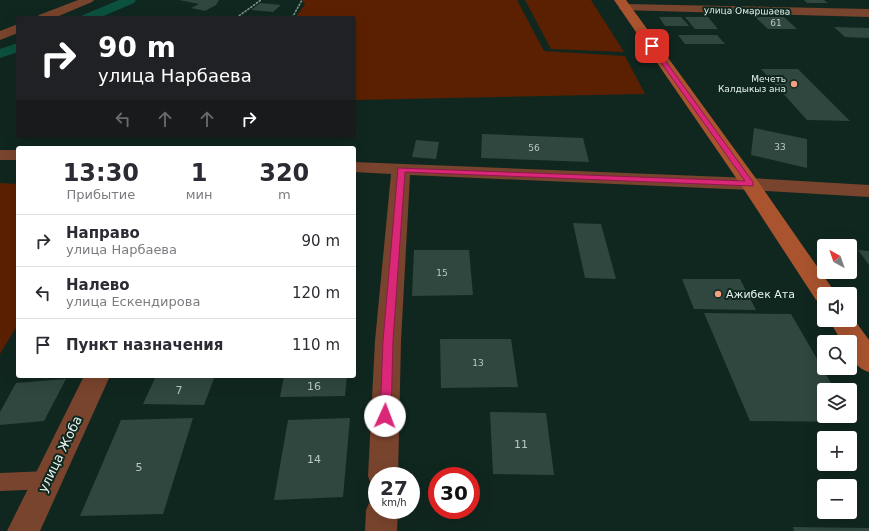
<!DOCTYPE html>
<html lang="ru">
<meta charset="utf-8">
<style>
body{margin:0;font-family:"DejaVu Sans",sans-serif;background:#f2f2f3;color:#2b2b33;height:100vh;display:flex;flex-direction:column;font-size:15px;white-space:nowrap}
*{box-sizing:border-box;margin:0}
p{font-size:13px;color:#7c7c81}
.icon{flex:none;width:22px;height:22px;fill:none;stroke:currentColor;stroke-width:2;stroke-linecap:round;stroke-linejoin:round}
.map{position:relative;flex:1;overflow:hidden}
.side{position:absolute;left:16px;top:146px;width:340px;height:232px;display:flex;flex-direction:column;background:#fff;border-radius:4px;box-shadow:0 4px 16px #0002}
.side>*{flex:none}
.guide{position:absolute;left:16px;top:16px;width:340px;height:122px;border-radius:4px;box-shadow:0 4px 16px #0002;background:#202124;color:#fff;overflow:hidden}
.needle{width:26px;rotate:320deg}
.controls{position:absolute;left:817px;top:239px;display:grid;gap:8px}
.controls a{display:grid;place-items:center;width:40px;height:40px;border-radius:4px;background:#fff;box-shadow:0 4px 16px #0002;font-size:20px}
.speed{position:absolute;left:368px;top:467px;display:flex;gap:8px;font-size:20px;font-weight:700;text-align:center}
.speed>*{display:grid;place-content:center;width:52px;height:52px;border-radius:50%;background:#fff;box-shadow:0 4px 16px #0002;line-height:1}
.speed small{font-size:10px;font-weight:400}
.speed .limit{border:6px solid #d22;background:#fff;color:#111}
.pin{position:absolute;display:grid;place-items:center;width:34px;height:34px;color:#fff;margin:-17px;border-radius:8px;box-shadow:0 2px 6px #0006}
.me{position:absolute;width:44px;margin:-22px;rotate:2deg;stroke-linejoin:round;filter:drop-shadow(0 0 3px #0008)}
.turn{display:flex;align-items:center;gap:14px;height:84px;padding:0 16px;font-size:18px}
.turn .icon{width:52px;height:52px;stroke-width:2.5}
.turn b{display:block;font-size:28px;line-height:34px}
.lanes{display:flex;align-items:center;height:38px;padding:0 16px;background:#0003;justify-content:center;gap:20px;direction:ltr}
.lanes .off{opacity:.35}
.eta{display:flex;justify-content:space-evenly;align-items:center;height:68px;text-align:center}
.eta b{font-size:24px;font-weight:700;line-height:28px}
ul{padding:0;list-style:none}
li{display:flex;align-items:center;gap:12px;height:52px;padding:0 16px;border-top:1px solid #e1e1e2}
li div{flex:1}
li b{display:block;font-size:15px}
li em{font-style:normal}
.map>svg:first-child{display:block}
.green{fill:#5b2001}
.lines{fill:none;stroke-linecap:round;stroke-linejoin:round}
.canal{fill:#0c513f;fill-rule:evenodd}
.building{fill:#2f473e}
.path{stroke:#869891;stroke-width:1.5;stroke-dasharray:2.5 1;stroke-linecap:butt}
.lane{fill:#79442d;fill-rule:evenodd}
.street{fill:#79442d;fill-rule:evenodd}
.secondary{fill:#a9542f;fill-rule:evenodd}
.route{fill:#db2777;stroke:#8e194d}
.poi-dot{fill:#f2a07f;stroke:#10271f;stroke-width:1.5}
.labels{text-anchor:middle;dominant-baseline:central;stroke-width:4;stroke-linejoin:round;paint-order:stroke}
.far-street-label{font-size:9px;fill:#e6f4ee;stroke:#10271f}
.number-label{font-size:9px;fill:#b8c9c2}
.far-poi-label{font-size:9px;fill:#e6f4ee;stroke:#10271f;text-anchor:end}
.poi-label{font-size:11px;fill:#e6f4ee;stroke:#10271f;text-anchor:start}
.near-number-label{font-size:11px;fill:#b8c9c2}
.near-street-label{font-size:13px;fill:#e6f4ee;stroke:#10271f}
</style>
<div class="map">
<svg width="869" height="531" viewBox="0 0 869 531">
<rect width="100%" height="100%" fill="#10271f"/>
<path class="green" d="M302 0H517L544 51 625 56 645 94 354 100V18H295L305 4Z
M525 0H591L624 52 551 49Z
M0 183 18 184V324L0 354Z"/>
<g class="lines">
<path class="canal" d="M119 0H136L134 3 99 18H81L83 15Z
M18 43V52L0 58V49Z"/>
</g>
<path class="building" d="M179 0H219L216 5 205 11 191 8 199 4Z
M804 0H824L828 3H807Z
M260 3 281 5 273 12 251 10Z
M659 17H681L689 26H665Z
M685 17H708L718 29H695Z
M755 17H784L797 29H768Z
M834 27 869 28V38L845 37Z
M678 35H717L725 44H685Z
M761 69H798L850 121 807 120Z
M754 128 807 139V168L751 155Z
M482 134 583 138 589 162 481 158Z
M267 136H306L305 138H266Z
M416 140 439 142 436 159 412 157Z
M573 223 601 224 616 279 585 278Z
M414 250H469L473 295 412 296Z
M858 250 869 251V265Z
M682 279H740L756 310 694 309Z
M704 313 791 314 835 390H824V416H849L853 422 750 421Z
M440 339H511L518 387 441 388Z
M156 376H215L204 405 143 404Z
M284 376H347L345 396 280 397Z
M66 379 44 421 0 425V412L16 383Z
M490 412 546 413 554 475 493 474Z
M193 418 163 514 80 516 121 420Z
M350 418 343 497 274 500 288 420Z
M793 527 869 528V531H794Z"/>
<g class="lines">
<path class="path" d="M236 18 261 0
M292 18 302 0"/>
<path class="lane" d="M48 471 54 474 57 480 54 486 48 489 0 491V473Z"/>
<path class="street" d="M78 0H94L92 2 54 18H37L39 15Z
M625 4 869 9V17L621 10 619 8 621 6Z
M18 24V33L0 40V31Z
M0 150H18V160H0Z
M354 162 750 178 869 185V197L750 190 410 175 401 341 398 476H377V489L372 487 368 476 375 341 391 174 354 172Z
M84 376H110L40 531H7Z
M377 496V510H398L397 531H365L366 510 371 499Z"/>
<path class="secondary" d="M614 0H626L757 180 832 288 836 294H824V303L816 300 741 185Z
M850 314 869 340V372C854 367 850 357 850 342H842L829 320H850Z"/>
</g>
<path class="route" d="M650 45H654L753 182V186L405 172 393 341 391 416 390 420 385 421 381 420 380 416 383 341 398 168 745 181 650 47Z"/>
<g class="poi-dot">
<circle cx="794" cy="84" r="4"/>
<circle cx="718" cy="294" r="4"/>
</g>
<g class="labels">
<g class="far-street-label">
<text transform="translate(747 11) rotate(1)">улица Омаршаева</text>
</g>
<g class="number-label">
<text x="776" y="23">61</text>
<text x="780" y="147">33</text>
<text x="534" y="148">56</text>
<text x="442" y="273">15</text>
<text x="478" y="363">13</text>
</g>
<g class="far-poi-label">
<text x="786" y="79">Мечеть<tspan x="786" dy="10">Калдыкыз ана</tspan></text>
</g>
<g class="poi-label">
<text x="726" y="294">Ажибек Ата</text>
</g>
<g class="near-number-label">
<text x="314" y="386">16</text>
<text x="179" y="390">7</text>
<text x="521" y="444">11</text>
<text x="314" y="459">14</text>
<text x="139" y="467">5</text>
</g>
<g class="near-street-label">
<text transform="translate(60 454) rotate(-64)">улица Жоба</text>
</g>
</g>
</svg>
<div class="controls">
<a><svg class="needle" viewBox="-14 -14 28 28"><path d="M0-13l5 13h-10z" fill="#e53935"/><path d="M0 13l5-13h-10z" fill="#7c7c81"/></svg></a>
<a><svg class="icon" aria-label="sound" viewBox="0 0 24 24"><path d="M4 9h4l5-4v14l-5-4H4zM17 9q2 3 0 6"/></svg></a>
<a><svg class="icon" aria-label="search" viewBox="0 0 24 24"><circle cx="10" cy="10" r="6"/><path d="M15 15l6 6"/></svg></a>
<a><svg class="icon" aria-label="layers" viewBox="0 0 24 24"><path d="M12 4l9 5-9 5-9-5zM3 14l9 5 9-5"/></svg></a>
<a>+</a>
<a>−</a>
</div>
<div class="speed"><div>27<small>km/h</small></div><div class="limit">30</div></div>
<div class="pin" style="left:652px;top:46px;background:#d93025"><svg class="icon" aria-label="arrive" viewBox="0 0 24 24"><path d="M6 21V4h12l-3 4 3 4H6"/></svg></div>
<svg class="me" style="left:385px;top:416px" viewBox="-20 -20 40 40"><circle r="19" fill="#fff"/><path d="M0-13L10 11 0 6-10 11z" fill="#db2777"/></svg>
<div class="guide">
<div class="turn"><svg class="icon" aria-label="right" viewBox="0 0 24 24"><path d="M7 20v-9h11M14 6l5 5-5 5"/></svg><div><b>90 m</b>улица Нарбаева</div></div>
<div class="lanes"><svg class="icon off" aria-label="left" viewBox="0 0 24 24"><path d="M17 20v-9H6M10 6l-5 5 5 5"/></svg><svg class="icon off" aria-label="ahead" viewBox="0 0 24 24"><path d="M12 20V5M6 11l6-6 6 6"/></svg><svg class="icon off" aria-label="ahead" viewBox="0 0 24 24"><path d="M12 20V5M6 11l6-6 6 6"/></svg><svg class="icon" aria-label="right" viewBox="0 0 24 24"><path d="M7 20v-9h11M14 6l5 5-5 5"/></svg></div>
</div>
<section class="side">
<div class="eta">
<div><b>13:30</b><p>Прибытие</p></div>
<div><b>1</b><p>мин</p></div>
<div><b>320</b><p>m</p></div>
</div>
<ul>
<li><svg class="icon" aria-label="right" viewBox="0 0 24 24"><path d="M7 20v-9h11M14 6l5 5-5 5"/></svg><div><b>Направо</b><p>улица Нарбаева</p></div><em>90 m</em></li>
<li><svg class="icon" aria-label="left" viewBox="0 0 24 24"><path d="M17 20v-9H6M10 6l-5 5 5 5"/></svg><div><b>Налево</b><p>улица Ескендирова</p></div><em>120 m</em></li>
<li><svg class="icon" aria-label="arrive" viewBox="0 0 24 24"><path d="M6 21V4h12l-3 4 3 4H6"/></svg><div><b>Пункт назначения</b></div><em>110 m</em></li>
</ul>
</section>
</div>
